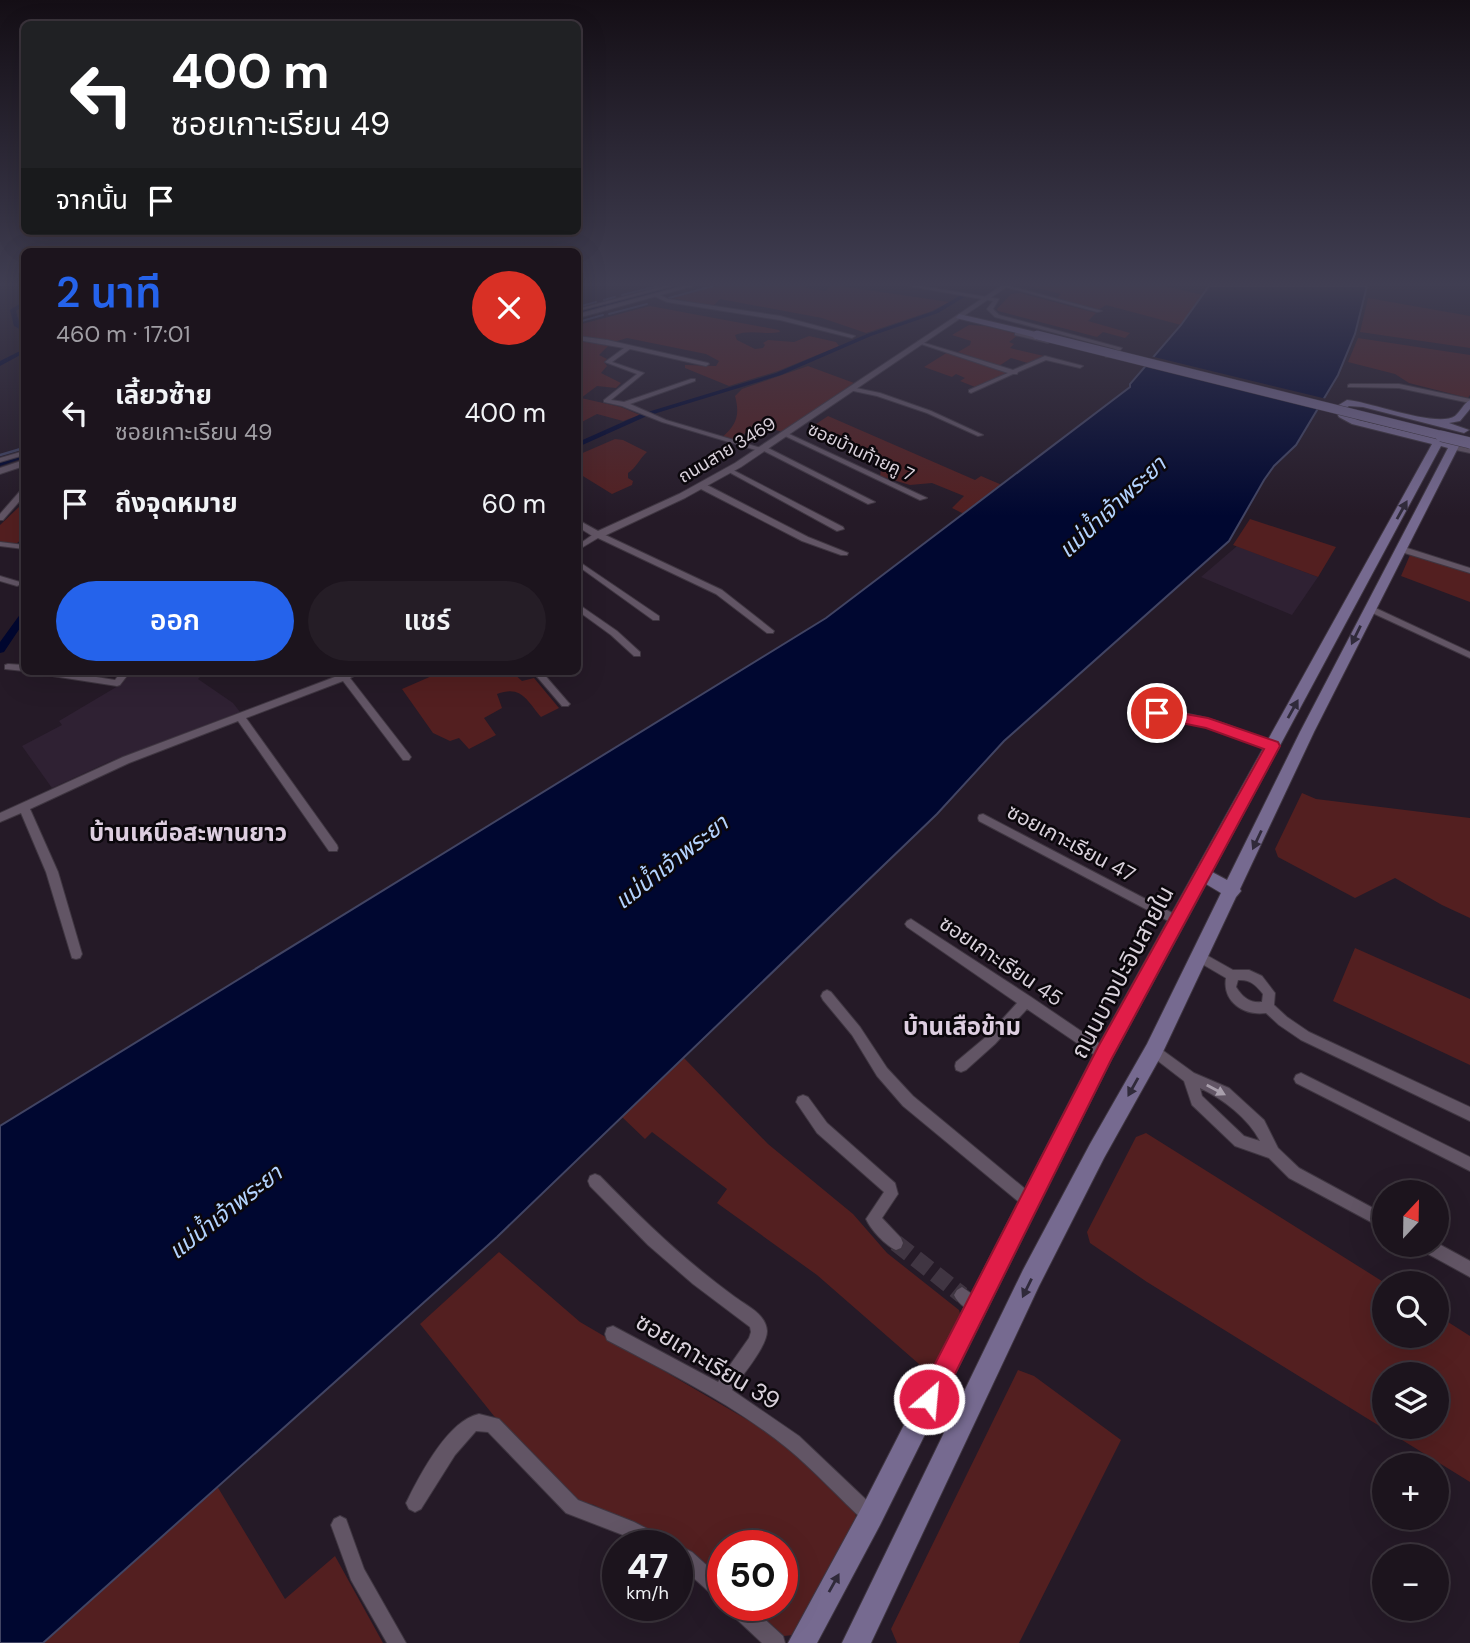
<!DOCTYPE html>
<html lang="th">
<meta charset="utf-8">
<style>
body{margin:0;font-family:"DM Sans","Noto Sans Thai",sans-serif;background:#251d26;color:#f1f3f6;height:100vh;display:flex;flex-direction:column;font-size:26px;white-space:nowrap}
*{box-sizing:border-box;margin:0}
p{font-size:23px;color:#a09ea4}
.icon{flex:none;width:38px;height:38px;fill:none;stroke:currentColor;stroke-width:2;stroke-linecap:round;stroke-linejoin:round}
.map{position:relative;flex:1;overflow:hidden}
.details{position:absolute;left:21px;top:248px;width:560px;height:427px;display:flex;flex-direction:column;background:#1c141d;border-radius:10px;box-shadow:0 7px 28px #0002,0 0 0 2px #3a333b}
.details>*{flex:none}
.banner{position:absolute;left:21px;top:21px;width:560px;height:214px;border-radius:10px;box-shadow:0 7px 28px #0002,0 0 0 2px #3a333b;background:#202124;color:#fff;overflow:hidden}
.needle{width:46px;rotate:22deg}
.buttons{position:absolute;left:1372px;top:1180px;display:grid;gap:14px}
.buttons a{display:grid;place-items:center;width:77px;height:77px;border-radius:50%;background:#1c141d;box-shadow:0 7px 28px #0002,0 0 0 2px #3a333b;font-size:35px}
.speed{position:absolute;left:602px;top:1530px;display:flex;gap:14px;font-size:35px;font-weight:700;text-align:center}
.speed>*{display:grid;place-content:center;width:91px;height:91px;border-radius:50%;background:#1c141d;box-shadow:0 7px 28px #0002,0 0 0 2px #3a333b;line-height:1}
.speed small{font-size:18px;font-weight:400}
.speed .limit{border:10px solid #d22;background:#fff;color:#111}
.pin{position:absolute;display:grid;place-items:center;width:60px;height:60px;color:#fff;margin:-30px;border:4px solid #fff;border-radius:50%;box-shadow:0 2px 7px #0007}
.me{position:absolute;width:77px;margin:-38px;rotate:27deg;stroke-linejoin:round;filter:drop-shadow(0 0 5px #0008)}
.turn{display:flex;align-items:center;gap:24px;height:147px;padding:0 35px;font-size:32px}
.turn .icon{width:91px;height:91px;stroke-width:2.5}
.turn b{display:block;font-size:49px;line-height:60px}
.then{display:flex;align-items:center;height:66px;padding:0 35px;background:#0003;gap:14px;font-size:26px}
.round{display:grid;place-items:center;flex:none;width:74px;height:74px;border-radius:37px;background:#251d26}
.headline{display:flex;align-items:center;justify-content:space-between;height:119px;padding:0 35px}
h1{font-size:42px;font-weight:600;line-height:52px;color:#2563eb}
.primary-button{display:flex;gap:14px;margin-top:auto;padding:14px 35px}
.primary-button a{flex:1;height:80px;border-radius:42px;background:#2563eb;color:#fff;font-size:28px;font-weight:600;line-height:80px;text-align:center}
.primary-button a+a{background:#251d26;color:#f1f3f6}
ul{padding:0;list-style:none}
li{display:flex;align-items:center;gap:21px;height:91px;padding:0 35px}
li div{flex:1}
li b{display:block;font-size:26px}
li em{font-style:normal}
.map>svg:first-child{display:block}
.built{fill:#2f2133}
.green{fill:#531f20;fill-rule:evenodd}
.water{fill:#000730;stroke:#414463;stroke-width:2}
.pier{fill:#251a27}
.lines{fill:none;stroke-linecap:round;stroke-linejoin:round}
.stream-far1{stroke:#414463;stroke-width:2}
.stream{stroke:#414463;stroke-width:2.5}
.canal{fill:#000730;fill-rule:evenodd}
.minor-tunnel{stroke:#403542;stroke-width:17;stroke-dasharray:17 8;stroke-linecap:butt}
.minor-casing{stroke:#3f3641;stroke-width:2}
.tertiary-casing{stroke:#3f3641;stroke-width:2}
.secondary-casing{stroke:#3f3641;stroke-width:2}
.minor{fill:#625565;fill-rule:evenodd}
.tertiary{fill:#625565;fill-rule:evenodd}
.secondary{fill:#766a90;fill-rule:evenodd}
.secondary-bridge-far1-casing{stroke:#3f3641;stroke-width:10;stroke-linecap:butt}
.secondary-bridge-casing{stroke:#3f3641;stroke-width:12;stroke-linecap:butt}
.secondary-bridge-far1{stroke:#766a90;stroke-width:9}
.secondary-bridge{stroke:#766a90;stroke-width:11}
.oneway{fill:#302a3a}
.oneway2{fill:#a99fac}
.route{fill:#e11d48;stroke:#92132f;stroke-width:2}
.labels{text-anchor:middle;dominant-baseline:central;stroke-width:5;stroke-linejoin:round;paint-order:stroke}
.far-street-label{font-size:18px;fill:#d9d1db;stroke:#0b070c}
.street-label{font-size:21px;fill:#d9d1db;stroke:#0b070c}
.water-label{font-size:23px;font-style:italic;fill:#b3d2fe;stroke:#0b070c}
.quarter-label{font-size:24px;font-weight:bold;fill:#ddcee0;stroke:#0b070c}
.near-street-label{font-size:24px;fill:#d9d1db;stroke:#0b070c}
</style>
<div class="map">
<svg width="1470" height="1643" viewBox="0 0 1470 1643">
<rect width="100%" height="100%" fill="#251a27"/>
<path class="built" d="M1237 546 1318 577 1292 615 1201 577Z
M129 672H205L198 679 233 703 240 712 111 761 52 788 22 746 62 725 59 721 118 686Z"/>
<path class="green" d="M718 286H807L806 288 826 291 830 286H840L949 302 932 311 866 333 822 318 720 299 713 306 672 298Z
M1029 286H1164L1203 295 1181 325 1106 305 1098 310 1056 299 1061 294Z
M1020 293 1096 313 1088 321 1130 333 1125 338 1103 332 1097 337 998 311 997 309 1011 294Z
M1368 298 1470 316V348L1360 332Z
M650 306 779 330 780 332C765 335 749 329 735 335L737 340 755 349 763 348 765 345 763 343 768 340 794 342 809 336 836 342 839 346 778 371 729 386 685 368V365L716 366 719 361 706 354 627 338 614 342 578 336V325Z
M969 325 986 326 1015 333 1018 335 1009 342 1014 344 1010 348 1044 356 1031 364 1011 358 999 366 958 352 970 345 971 341 952 335Z
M1358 338 1470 355V395L1468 398 1409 383 1395 374 1348 362Z
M578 340 609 345 599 355 607 359 604 362 607 366 601 373 621 383 616 388 597 386 581 398 621 407 640 415 623 421 597 414 578 424Z
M948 352 1008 373 1007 375 975 387 960 381 965 378 956 374 952 377 924 367Z
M808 366 854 383 782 432 758 424 734 441 722 437C737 425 740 414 735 396L742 389Z
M828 416 975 480 981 476 1002 485 964 514 952 508 964 496 932 483 910 485 880 476 883 457 813 426Z
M615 439 623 440 647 452C639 459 637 467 628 473V478L633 481 632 485 612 494 578 473V455Z
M24 505V537L16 544 0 542V525L20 506Z
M1250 519 1336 547 1318 577 1233 545Z
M1410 555 1470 573V602L1401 576Z
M441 672 450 676 458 672H512L522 681 534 678 559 708 541 717C526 699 521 685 497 694L502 708 484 718 496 735 469 749 459 738 450 741 433 733 402 689Z
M1302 793 1316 799 1470 818V918L1442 905 1395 878 1355 898 1278 857 1275 849Z
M1355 948 1470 999V1065L1333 1001Z
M684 1058 768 1144 853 1214 887 1253 959 1310 961 1317 934 1369 927 1371 817 1275 717 1203 727 1189 652 1132 645 1139 622 1117Z
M1146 1133 1385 1283 1384 1335H1437V1315L1470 1336V1482L1147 1282 1090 1243 1087 1232 1136 1137ZM1384 1374H1437V1426H1384Z
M499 1252 580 1322 782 1440 855 1506 856 1518 793 1635 784 1636 750 1605H782V1545H723V1580L696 1555 594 1505 579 1501 494 1416 420 1324Z
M1018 1370 1034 1376 1121 1440 1019 1643H897L891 1629Z
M217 1486 285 1599 335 1556 383 1643H43Z"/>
<path class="water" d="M1209 286H1367L1355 334 1338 375 1296 445 1274 466 1264 480 1229 541 1004 741 937 814 497 1237 43 1643H0V1126L826 618 1130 387V384L1181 325Z"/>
<path class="pier" d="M1150 356 1327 399 1325 404 1147 360Z"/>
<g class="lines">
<path class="stream-far1" d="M622 295 658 286
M669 298 713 286
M604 300 615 297
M578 307 596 302
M609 314 647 304
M578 322 603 315"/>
<path class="stream" d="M0 455 24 448"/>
<path class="canal" d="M675 286H685L578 315V311Z
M966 292 968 295 938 313 871 336 781 375 647 416 578 447V442L641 414 776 373 867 334 934 311Z
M24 301V305L16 311 20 325 24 327V331L14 326 10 310Z
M24 349V353L0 366V361Z
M24 454V458L0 466V461Z
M24 612V622L4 652 0 653V642L21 613Z"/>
<path class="minor-tunnel" d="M896 1243 962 1295"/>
<defs>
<path id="minor" d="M664 286H673L578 311V309Z
M909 286H921L999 299 993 309 999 315 1122 348 1115 357H1106V355L1111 354 1115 349 995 317 987 309 993 301Z
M1002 286H1010L1102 311 1097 312Z
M656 293 668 299 780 316 855 336 852 338 780 320 667 302 654 296Z
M1017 332 1050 340 1051 341 1048 343 1015 335V333Z
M578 336 607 340 708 363 709 364 706 366 630 349 612 362 644 373 611 400 624 402 691 379H695V381L630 404 666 420 761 448 766 447 875 502 868 504 764 451H759L662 422 622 406 604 402V400L637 374 605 362 624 348 578 340Z
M918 341 1013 370 1045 356 1083 366 1080 368 1046 360 1018 372 1017 374H1013L971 393 969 392V390L1008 373 918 343Z
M1350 384H1399L1470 399V403L1399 388 1348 387V385Z
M851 387 880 393 931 411 983 435 978 436 927 413 877 396 849 390V388Z
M783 433H787L927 498 920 500 783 435Z
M24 451V455L0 462V458Z
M729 468 843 527 844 529 837 531 727 471 726 470Z
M699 484H705L808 537 848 553 847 555H841L802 541 699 488Z
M21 490H24V496L3 520H0V514Z
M595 533H601L722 590 774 631 773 633H767L716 594 598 538 578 550V545Z
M0 542 24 545V549L0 546Z
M1398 547H1404L1470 568V573L1398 551Z
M578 561 659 616V620H653L578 566Z
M0 576 20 582 21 584 17 586 0 581Z
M578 604 617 631 640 652V656H634L611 635 578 611Z
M1369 605 1470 652V658L1366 610V606Z
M8 664 24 665V671L5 669V665Z
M42 672H65L115 680 121 672H130L120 685 117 686 46 675Z
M348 672H361L350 678 409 754 411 757 409 760H403L343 681 246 718 337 845 338 848 337 851H329L238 721 129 763 30 809 58 872 82 954 80 958 76 959 72 958 46 872 21 813 0 822V813L123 757Z
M533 672H542L568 702 570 704 568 706H562Z
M1162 711C1202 712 1239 729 1275 744L1277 746 1275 748H1269C1231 734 1190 711 1149 720L1144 717 1146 715Z
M983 814 1182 918 1184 921 1182 924 1178 926 1174 924 979 821 978 818 979 815Z
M911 919 1031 997 1109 1050 1110 1054 1109 1058 1104 1060 1099 1058 1027 1009 995 1044 966 1070 961 1072 956 1070 955 1066 956 1062 987 1036 1017 1003 907 927 905 924 907 921Z
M1201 952 1233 970H1249L1262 976 1275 993 1274 1005 1287 1017 1309 1032 1470 1107V1121L1301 1040 1279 1025 1266 1013C1244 1016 1222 1002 1226 978L1197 961 1195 957 1197 953ZM1238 980C1250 979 1256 985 1263 994L1262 1002C1250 1003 1243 998 1236 987Z
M827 990 831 992 860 1027 887 1068 913 1096 1035 1197 1037 1202 1035 1207 1030 1209 1025 1207 903 1106 877 1076 852 1035 823 1000 821 996 823 992Z
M1154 1044 1194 1073 1229 1088 1264 1120 1278 1148 1299 1168 1384 1214V1229L1289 1178 1269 1158 1235 1146 1192 1105 1184 1081 1149 1054 1148 1050 1149 1046ZM1200 1088C1223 1099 1248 1118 1260 1141L1244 1136 1202 1096Z
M1301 1073 1470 1157V1171L1296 1083 1294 1079 1296 1075Z
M803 1095 808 1097 827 1123 895 1183 898 1194 882 1218 901 1238 903 1243 901 1248 896 1250C885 1245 871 1230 866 1219L884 1192 817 1133 796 1102 798 1097Z
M595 1174 600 1176C644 1221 684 1260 735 1297 747 1306 766 1314 767 1331 767 1347 741 1377 732 1390L799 1436 877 1510 880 1516 877 1522 871 1525 865 1522C839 1498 815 1471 787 1448 733 1404 669 1373 607 1340L605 1334 607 1328 613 1326 718 1382 749 1338 751 1332 750 1327 693 1284 648 1245 590 1186 588 1181 590 1176Z
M1437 1243 1470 1261V1277L1419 1249 1417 1244H1437Z
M962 1287 982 1301 985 1306 982 1311 977 1314C968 1310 958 1304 954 1295L957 1290Z
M479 1414 499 1419 578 1500 634 1522 667 1539 670 1545H643L623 1535 566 1513 488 1432 476 1431 455 1455 421 1509 415 1512 409 1509 406 1503 409 1497C422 1471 449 1420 479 1414Z
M340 1516 346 1519 364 1569 406 1643H387L351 1580 331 1525 334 1519Z
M677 1545 692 1552 723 1580V1602L717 1599 677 1563Z
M727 1605H749L783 1636 785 1643H762L729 1612Z"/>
<path id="tertiary" d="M683 286H693L578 318V314Z
M1001 286H1008L741 467 685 498 602 537H594L578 527V520L598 531 679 494 735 463Z
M1454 444 1470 447V453L1451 449 1450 447Z
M24 460V466L0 474V468Z"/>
<path id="secondary" d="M959 314 1040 333 1041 335 1037 338 956 318Z
M1347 400C1371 402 1437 428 1455 416 1461 411 1463 404 1470 400V409L1460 421 1449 423 1469 430 1464 433 1363 407 1349 406 1344 409 1346 413 1358 420 1460 444 1314 732 1240 889 1241 891 1236 897 1161 1056 1104 1158 1039 1286 871 1643H842L1023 1270 1090 1144 1147 1044 1221 893 1206 884 1111 1060 880 1525 817 1643H788L862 1507 1097 1048 1432 444 1352 424 1339 417 1334 408ZM1441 446 1448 448 1300 732 1227 880 1212 872Z"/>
</defs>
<use href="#minor" class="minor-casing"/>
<use href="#tertiary" class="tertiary-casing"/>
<use href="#secondary" class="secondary-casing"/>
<use href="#minor" class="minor"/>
<use href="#tertiary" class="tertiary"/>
<use href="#secondary" class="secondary"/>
<defs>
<path id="secondary-bridge-far1" d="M1037 335 1448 437"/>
<path id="secondary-bridge" d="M1441 436 1470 443"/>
</defs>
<use href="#secondary-bridge-far1" class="secondary-bridge-far1-casing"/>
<use href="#secondary-bridge" class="secondary-bridge-casing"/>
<use href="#secondary-bridge-far1" class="secondary-bridge-far1"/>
<use href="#secondary-bridge" class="secondary-bridge"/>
</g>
<defs><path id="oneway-solid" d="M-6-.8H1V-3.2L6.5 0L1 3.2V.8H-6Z" transform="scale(1.75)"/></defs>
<g class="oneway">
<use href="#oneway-solid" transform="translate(1402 510) rotate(-61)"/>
<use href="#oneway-solid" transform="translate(1356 635) rotate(116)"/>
<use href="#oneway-solid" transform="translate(1293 709) rotate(-61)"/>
<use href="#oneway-solid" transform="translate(1257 840) rotate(115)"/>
<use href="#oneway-solid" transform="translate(1133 1087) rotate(119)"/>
<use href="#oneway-solid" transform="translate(1027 1288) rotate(116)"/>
<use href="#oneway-solid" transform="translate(834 1583) rotate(-61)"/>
</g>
<use class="oneway2" href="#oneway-solid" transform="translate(1216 1090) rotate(28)"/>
<linearGradient id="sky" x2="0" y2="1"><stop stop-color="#140e15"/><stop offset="0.55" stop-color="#403e52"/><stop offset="1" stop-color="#403e52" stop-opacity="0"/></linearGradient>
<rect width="1470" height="516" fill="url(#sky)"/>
<path class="route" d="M1157 709 1208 718 1278 742 1280 746 1111 1060 938 1408 929 1412 921 1408 917 1399 921 1391 1098 1047 1264 749 1206 728 1152 717V710Z"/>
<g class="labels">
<g class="far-street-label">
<text transform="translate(727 450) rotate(-31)">ถนนสาย 3469</text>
<text transform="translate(861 452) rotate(25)">ซอยบ้านท้ายคู 7</text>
</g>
<g class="street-label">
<text transform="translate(1071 843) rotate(28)">ซอยเกาะเรียน 47</text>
<text transform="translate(1001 961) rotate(34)">ซอยเกาะเรียน 45</text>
</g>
<g class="water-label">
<text transform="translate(1112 507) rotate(-43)">แม่น้ำเจ้าพระยา</text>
<text transform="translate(671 862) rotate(-38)">แม่น้ำเจ้าพระยา</text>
<text transform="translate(225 1212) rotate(-38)">แม่น้ำเจ้าพระยา</text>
</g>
<g class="quarter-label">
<text x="188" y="832">บ้านเหนือสะพานยาว</text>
<text x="962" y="1026">บ้านเสือข้าม</text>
</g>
<g class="near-street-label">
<text transform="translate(1122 972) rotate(-62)">ถนนบางปะอินสายใน</text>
<text transform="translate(708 1361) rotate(31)">ซอยเกาะเรียน 39</text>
</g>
</g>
</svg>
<div class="buttons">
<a><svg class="needle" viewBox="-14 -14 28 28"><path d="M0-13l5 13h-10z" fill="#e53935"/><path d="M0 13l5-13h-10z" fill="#a09ea4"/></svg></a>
<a><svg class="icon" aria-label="search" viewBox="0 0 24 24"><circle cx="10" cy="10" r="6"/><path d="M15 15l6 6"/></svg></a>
<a><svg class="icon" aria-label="layers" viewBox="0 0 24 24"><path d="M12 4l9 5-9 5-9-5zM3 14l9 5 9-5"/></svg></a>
<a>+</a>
<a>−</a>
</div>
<div class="speed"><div>47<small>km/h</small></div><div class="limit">50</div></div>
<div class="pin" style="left:1157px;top:713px;background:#d93025"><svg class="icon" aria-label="arrive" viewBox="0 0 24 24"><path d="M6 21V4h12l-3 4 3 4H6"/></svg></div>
<svg class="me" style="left:929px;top:1399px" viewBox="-20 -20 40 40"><circle r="17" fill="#e11d48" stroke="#fff" stroke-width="3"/><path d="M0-11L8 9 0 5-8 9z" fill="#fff"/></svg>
<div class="banner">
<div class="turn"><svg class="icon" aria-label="left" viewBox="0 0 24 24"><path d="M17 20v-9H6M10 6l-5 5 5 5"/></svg><div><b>400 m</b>ซอยเกาะเรียน 49</div></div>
<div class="then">จากนั้น<svg class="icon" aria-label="arrive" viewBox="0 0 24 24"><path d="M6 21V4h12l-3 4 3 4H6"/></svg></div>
</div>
<section class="details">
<div class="headline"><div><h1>2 นาที</h1><p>460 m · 17:01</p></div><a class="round" style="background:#d93025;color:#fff"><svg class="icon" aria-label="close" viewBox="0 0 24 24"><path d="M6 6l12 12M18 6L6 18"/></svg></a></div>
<ul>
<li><svg class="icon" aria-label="left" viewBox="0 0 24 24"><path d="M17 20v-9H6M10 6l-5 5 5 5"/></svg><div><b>เลี้ยวซ้าย</b><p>ซอยเกาะเรียน 49</p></div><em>400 m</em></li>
<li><svg class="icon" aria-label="arrive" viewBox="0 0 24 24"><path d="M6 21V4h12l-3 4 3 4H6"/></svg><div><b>ถึงจุดหมาย</b></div><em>60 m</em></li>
</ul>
<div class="primary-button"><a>ออก</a><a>แชร์</a></div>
</section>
</div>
